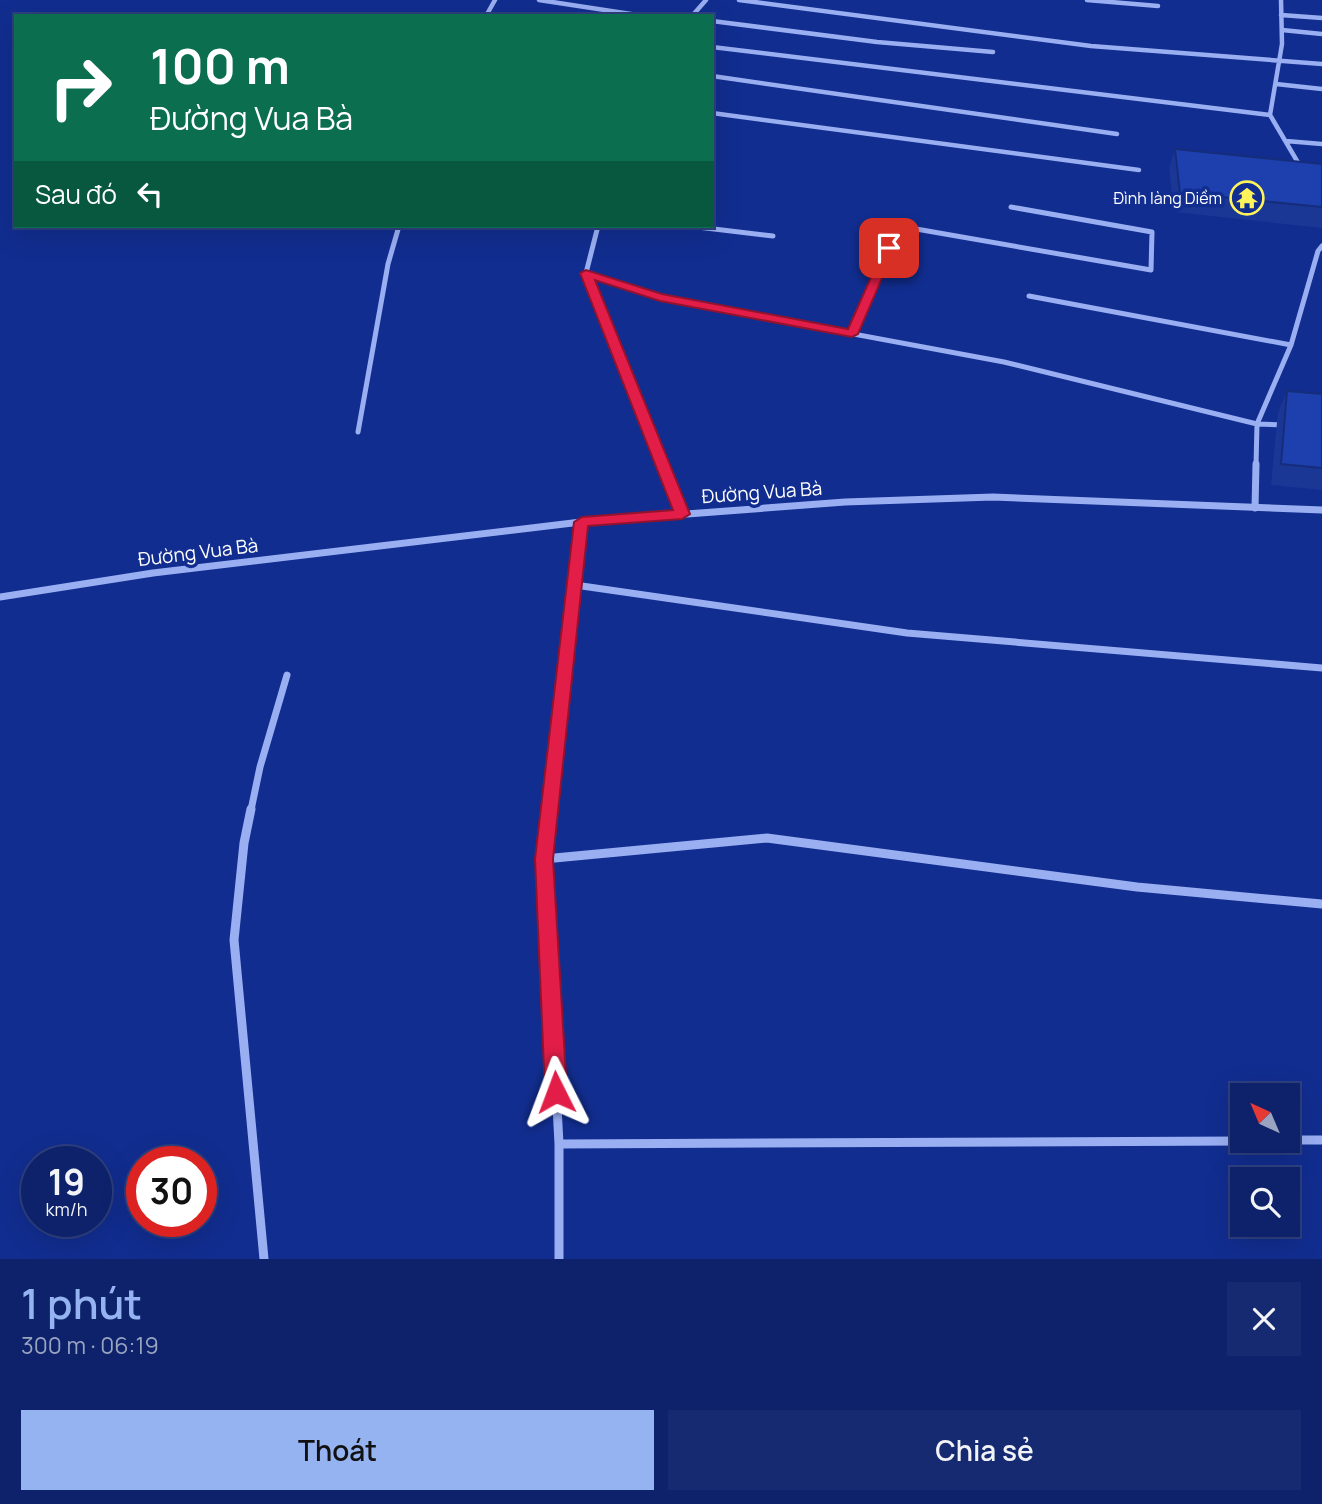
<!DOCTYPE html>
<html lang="vi">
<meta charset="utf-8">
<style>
body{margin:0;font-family:Manrope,sans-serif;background:#162a71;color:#f1f3f6;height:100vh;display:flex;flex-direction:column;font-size:26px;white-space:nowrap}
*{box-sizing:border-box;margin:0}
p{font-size:23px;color:#9aa4c1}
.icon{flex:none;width:38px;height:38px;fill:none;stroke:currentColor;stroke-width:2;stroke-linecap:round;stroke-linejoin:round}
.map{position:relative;height:1259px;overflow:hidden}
.drawer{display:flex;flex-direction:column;background:#0d226b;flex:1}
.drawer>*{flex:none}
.banner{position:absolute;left:14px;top:14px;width:700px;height:214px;border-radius:0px;box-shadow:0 7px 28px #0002,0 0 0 2px #2d3f7e;background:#0b6e4f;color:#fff;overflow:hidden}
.needle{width:46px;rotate:316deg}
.buttons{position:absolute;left:1230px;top:1083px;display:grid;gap:14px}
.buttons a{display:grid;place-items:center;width:70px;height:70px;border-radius:0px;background:#0d226b;box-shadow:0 7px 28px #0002,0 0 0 2px #2d3f7e;font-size:35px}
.speed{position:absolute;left:21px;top:1146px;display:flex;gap:14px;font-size:35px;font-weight:700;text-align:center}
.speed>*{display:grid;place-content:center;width:91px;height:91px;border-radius:50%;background:#0d226b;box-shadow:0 7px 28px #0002,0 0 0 2px #2d3f7e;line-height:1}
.speed small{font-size:18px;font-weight:400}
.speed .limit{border:10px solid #d22;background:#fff;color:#111}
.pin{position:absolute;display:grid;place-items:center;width:60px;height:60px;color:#fff;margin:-30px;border-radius:14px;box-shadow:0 4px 10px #0006}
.me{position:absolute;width:77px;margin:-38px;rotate:357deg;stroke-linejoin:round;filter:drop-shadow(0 0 5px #0008)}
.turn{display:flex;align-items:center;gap:24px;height:147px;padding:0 21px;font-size:32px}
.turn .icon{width:91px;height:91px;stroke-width:2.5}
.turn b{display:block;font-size:49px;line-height:60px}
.then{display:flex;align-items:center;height:66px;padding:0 21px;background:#0003;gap:14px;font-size:26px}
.round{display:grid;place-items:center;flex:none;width:74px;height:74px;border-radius:0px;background:#162a71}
.headline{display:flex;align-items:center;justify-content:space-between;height:119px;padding:0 21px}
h1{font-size:42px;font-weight:600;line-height:52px;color:#95b2f1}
.cta{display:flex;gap:14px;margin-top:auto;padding:14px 21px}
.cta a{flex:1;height:80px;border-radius:0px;background:#95b2f1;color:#111;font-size:28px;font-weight:600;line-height:80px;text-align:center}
.cta a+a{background:#162a71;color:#f1f3f6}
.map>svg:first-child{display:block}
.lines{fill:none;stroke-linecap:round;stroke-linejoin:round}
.street-far3{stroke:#9aaff2;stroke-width:4.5}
.street-far2{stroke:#9aaff2;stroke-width:5}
.street-far1{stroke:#9aaff2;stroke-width:7}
.street{stroke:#9aaff2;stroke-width:9}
.wall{fill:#1a3796}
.building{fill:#1e40af;stroke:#152d7a;stroke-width:2}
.route{fill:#e11d48;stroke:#92132f;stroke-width:2}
.labels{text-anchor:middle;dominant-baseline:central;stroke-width:7;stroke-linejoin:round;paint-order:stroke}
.far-poi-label{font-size:16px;fill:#fff;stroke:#112d8f;text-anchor:end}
.street-label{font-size:19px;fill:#fff;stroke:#112d8f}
</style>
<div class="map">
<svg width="1322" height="1259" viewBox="0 0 1322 1259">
<rect width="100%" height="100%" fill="#112d8f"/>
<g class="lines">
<path class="street-far3" d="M539 0 644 16
M739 0 1091 46 1322 64
M1087 0 1158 6
M1281 15 1322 18
M486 16 495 0
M692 16 706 0
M712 21 877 42 993 52
M1282 30 1322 34
M712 47 1270 115 1300 166
M712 76 1117 134
M1276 84 1322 89
M712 113 1139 170
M1270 115 1282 44 1281 0
M1286 141 1322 144"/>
<path class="street-far2" d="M598 226 586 273 663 466
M689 226 773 236
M586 273 660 298 1004 362 1257 424 1286 425
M1029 296 1291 345
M852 334 899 226 1151 270 1152 232 1011 207
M358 432 388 264 399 226
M1256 466 1257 424 1291 345 1318 251 1322 246"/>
<path class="street-far1" d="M662 464 682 514
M1255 508 1256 464
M575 585 907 633 1322 668
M0 597 153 573 581 522 845 502 993 497 1322 510
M251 810 260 767 287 675
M549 810 581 522"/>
<path class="street" d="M251 809 244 843 234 940 264 1259
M550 809 544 859 559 1144V1259
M544 859 767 838 1137 887 1322 904
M1288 1140H1322
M559 1144 1242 1141"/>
</g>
<path class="wall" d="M1175 149 1322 164V228L1174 212 1169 168Z
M1287 391 1322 394V490L1271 485 1278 412Z"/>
<path class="building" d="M1175 149 1322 164V207L1180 193Z
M1287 391 1322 394V468L1281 464Z"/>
<path class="route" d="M889 244 895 248 858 334 852 337 660 301 595 280 690 514 682 519 588 526 553 859 567 1092 564 1100 556 1103 548 1100 545 1092 535 859 574 522 582 517 673 510 580 273 586 270 662 294 848 329 884 248Z"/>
<defs>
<symbol id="temple-ring" viewBox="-11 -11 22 22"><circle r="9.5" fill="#112d8f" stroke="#fff35c" stroke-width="1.5"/><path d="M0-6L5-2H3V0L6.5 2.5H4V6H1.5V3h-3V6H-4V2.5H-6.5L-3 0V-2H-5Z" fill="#fff35c"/></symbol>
</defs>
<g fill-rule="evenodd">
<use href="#temple-ring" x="1228" y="179" width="38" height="38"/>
</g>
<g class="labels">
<g class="far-poi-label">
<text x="1222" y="198">Đình làng Diềm</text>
</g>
<g class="street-label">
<text transform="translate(762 492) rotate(-4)">Đường Vua Bà</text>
<text transform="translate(198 552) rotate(-7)">Đường Vua Bà</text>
</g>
</g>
</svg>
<div class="buttons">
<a><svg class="needle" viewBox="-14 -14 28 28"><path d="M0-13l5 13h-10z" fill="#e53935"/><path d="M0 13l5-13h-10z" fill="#9aa4c1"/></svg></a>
<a><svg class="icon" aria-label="search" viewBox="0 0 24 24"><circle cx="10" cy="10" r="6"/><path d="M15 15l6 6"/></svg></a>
</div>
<div class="speed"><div>19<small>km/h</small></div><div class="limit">30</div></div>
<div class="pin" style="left:889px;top:248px;background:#d93025"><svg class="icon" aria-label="arrive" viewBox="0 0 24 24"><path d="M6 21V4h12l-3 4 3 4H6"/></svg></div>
<svg class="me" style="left:556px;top:1092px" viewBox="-20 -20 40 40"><path d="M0-17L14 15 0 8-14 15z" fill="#e11d48" stroke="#fff" stroke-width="4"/></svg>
<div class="banner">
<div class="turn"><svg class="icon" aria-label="right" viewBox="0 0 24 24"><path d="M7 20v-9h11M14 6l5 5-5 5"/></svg><div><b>100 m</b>Đường Vua Bà</div></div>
<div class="then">Sau đó<svg class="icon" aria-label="left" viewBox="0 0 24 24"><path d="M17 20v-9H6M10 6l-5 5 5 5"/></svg></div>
</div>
</div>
<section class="drawer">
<div class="headline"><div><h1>1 phút</h1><p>300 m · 06:19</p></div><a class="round"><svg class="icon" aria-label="close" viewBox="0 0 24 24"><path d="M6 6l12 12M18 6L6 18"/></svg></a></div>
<div class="cta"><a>Thoát</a><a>Chia sẻ</a></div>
</section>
